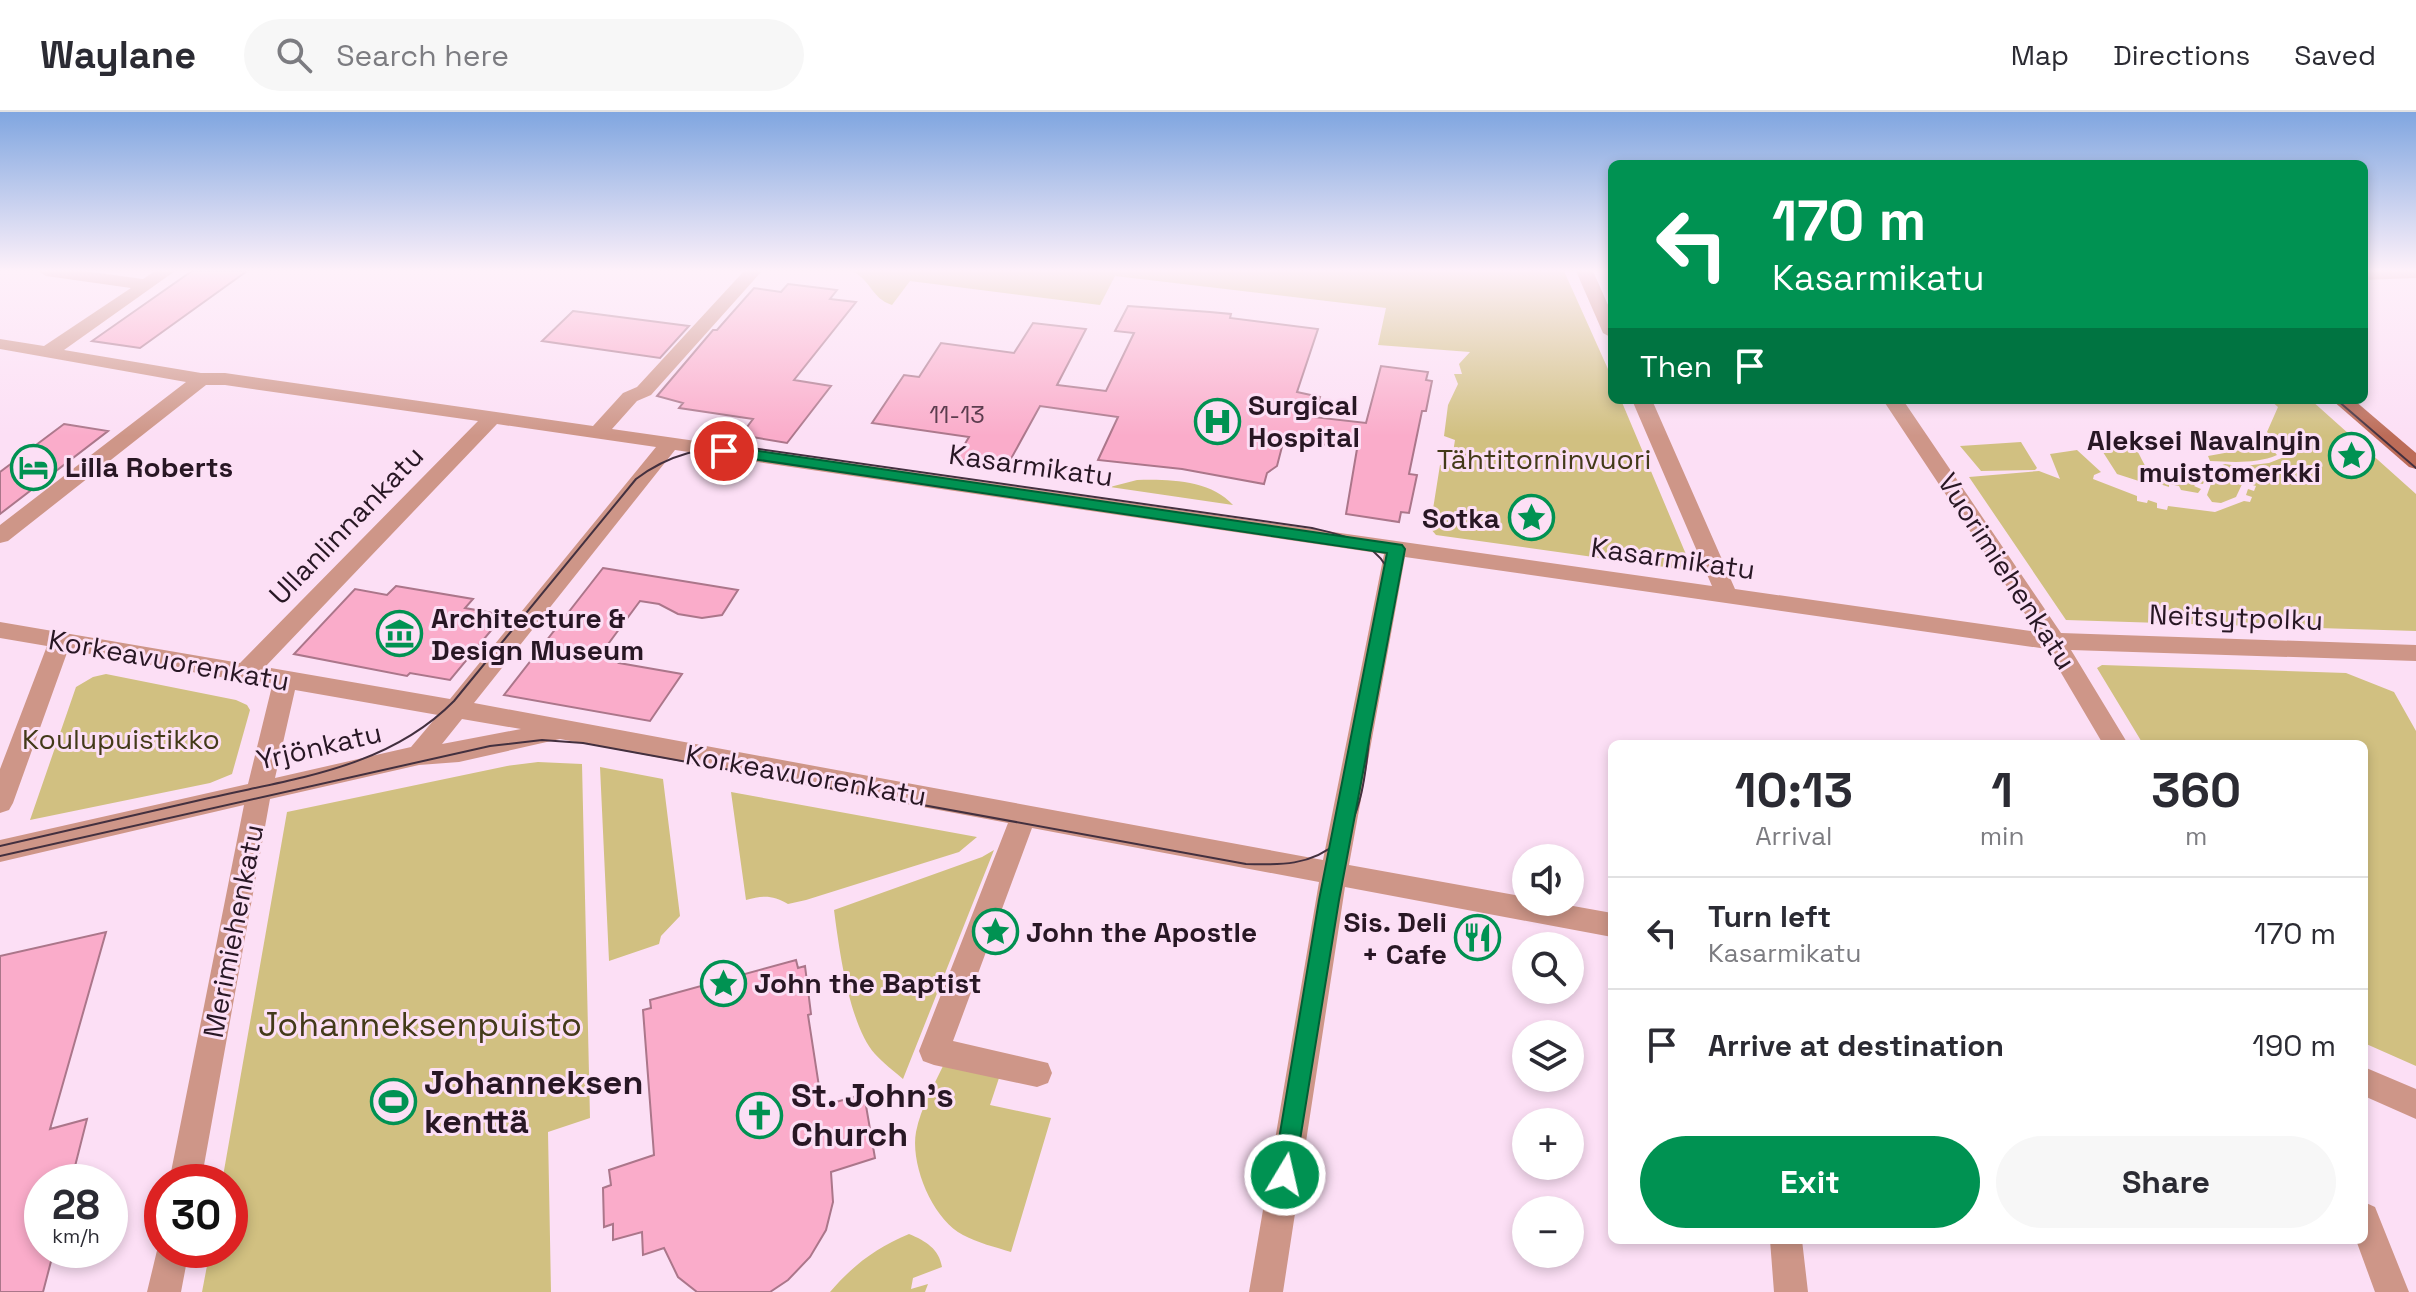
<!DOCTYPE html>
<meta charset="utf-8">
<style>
body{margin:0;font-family:"Space Grotesk",sans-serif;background:#f7f7f7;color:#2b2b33;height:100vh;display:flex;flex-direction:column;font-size:30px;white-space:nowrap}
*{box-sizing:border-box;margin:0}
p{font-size:26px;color:#7c7c81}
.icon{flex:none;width:44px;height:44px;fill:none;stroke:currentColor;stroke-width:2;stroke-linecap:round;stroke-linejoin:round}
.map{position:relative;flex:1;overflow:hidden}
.sheet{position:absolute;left:1608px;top:628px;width:760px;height:504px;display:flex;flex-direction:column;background:#fff;border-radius:12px;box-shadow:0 4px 12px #0003}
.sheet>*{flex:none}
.hud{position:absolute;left:1608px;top:48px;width:760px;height:244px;border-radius:12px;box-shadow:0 4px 12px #0003;background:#009252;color:#fff;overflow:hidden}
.buttons{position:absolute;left:1512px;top:732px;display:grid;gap:16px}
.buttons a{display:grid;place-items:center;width:72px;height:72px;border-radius:50%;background:#fff;box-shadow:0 4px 12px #0003;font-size:40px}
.speed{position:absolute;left:24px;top:1052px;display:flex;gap:16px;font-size:40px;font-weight:700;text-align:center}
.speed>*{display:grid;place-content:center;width:104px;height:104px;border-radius:50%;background:#fff;box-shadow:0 4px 12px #0003;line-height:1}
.speed small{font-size:20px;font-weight:400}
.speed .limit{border:12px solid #d22;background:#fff;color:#111}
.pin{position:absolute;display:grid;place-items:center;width:68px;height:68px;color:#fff;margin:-34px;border:4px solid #fff;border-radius:50%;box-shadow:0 2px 8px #0007}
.me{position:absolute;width:88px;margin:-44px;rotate:9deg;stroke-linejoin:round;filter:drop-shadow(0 0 6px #0008)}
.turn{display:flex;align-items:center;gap:28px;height:168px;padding:0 32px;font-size:36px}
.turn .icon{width:104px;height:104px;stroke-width:2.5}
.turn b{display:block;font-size:56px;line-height:68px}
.then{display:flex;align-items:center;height:76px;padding:0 32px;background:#0003;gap:16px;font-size:30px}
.eta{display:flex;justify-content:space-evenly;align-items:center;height:136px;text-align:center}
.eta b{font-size:48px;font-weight:800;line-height:56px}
.action{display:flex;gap:16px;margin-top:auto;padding:16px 32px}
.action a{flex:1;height:92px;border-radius:48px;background:#009252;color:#fff;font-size:32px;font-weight:800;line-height:92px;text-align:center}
.action a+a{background:#f7f7f7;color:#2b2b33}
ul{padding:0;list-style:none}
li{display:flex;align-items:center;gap:24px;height:112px;padding:0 32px;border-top:2px solid #e1e1e2}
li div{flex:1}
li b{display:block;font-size:30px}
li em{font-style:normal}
header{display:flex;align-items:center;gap:48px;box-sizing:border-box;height:112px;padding:0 40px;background:#fff;border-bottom:2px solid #e1e1e2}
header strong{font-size:38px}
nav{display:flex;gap:44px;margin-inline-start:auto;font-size:28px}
.search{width:560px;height:72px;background:#f7f7f7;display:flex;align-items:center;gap:20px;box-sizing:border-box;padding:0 28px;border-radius:44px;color:#7c7c81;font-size:30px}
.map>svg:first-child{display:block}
.green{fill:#d1c081}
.building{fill:#faacca;stroke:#ab768a;stroke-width:2}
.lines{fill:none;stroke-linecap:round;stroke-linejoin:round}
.street{fill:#ce9688;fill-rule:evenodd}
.secondary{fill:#bc6c58;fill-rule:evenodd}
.tram{stroke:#43303f;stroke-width:2}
.route{fill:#009252;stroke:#005f35;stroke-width:2}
.labels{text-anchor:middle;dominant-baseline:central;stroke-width:6;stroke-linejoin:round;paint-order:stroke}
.number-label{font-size:24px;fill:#5c3c4e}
.poi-label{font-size:28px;font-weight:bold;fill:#281724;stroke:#fcdff5;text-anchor:start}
.park-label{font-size:28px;fill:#433a19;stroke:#fcdff5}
.street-label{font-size:28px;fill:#281724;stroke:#fcdff5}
.near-park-label{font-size:34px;fill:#433a19;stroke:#fcdff5}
.near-poi-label{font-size:34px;font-weight:bold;fill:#281724;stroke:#fcdff5;text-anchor:start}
</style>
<header>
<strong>Waylane</strong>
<div class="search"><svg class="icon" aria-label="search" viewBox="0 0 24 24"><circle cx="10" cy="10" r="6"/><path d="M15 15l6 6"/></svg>Search here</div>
<nav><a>Map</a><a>Directions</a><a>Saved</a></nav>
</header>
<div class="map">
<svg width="2416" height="1180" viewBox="0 0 2416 1180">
<rect width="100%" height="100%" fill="#fcdff5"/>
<path class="green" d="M852 159H1564L1612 266V288H1621L1693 459 1436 423 1430 416 1440 353H1451L1455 328 1444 324 1448 293 1458 272 1454 262H1462L1459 252 1470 240 1378 233 1386 196 1115 164 1100 193 910 169 892 193C871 186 872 169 852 159Z
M2270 288H2311L2416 382V519L2066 508 1969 365 2039 359 2060 367 2050 342 2077 338 2101 360 2094 363 2093 367 2137 384V389L2147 391 2148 388 2157 391V396L2167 398 2168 394 2215 400 2244 389 2250 390 2252 385 2246 383 2248 377 2254 379 2256 374 2249 372 2244 354 2269 351 2289 343 2267 320 2278 295Z
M2021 330 2037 356 2035 358 1981 359 1960 334Z
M2135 336C2141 343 2142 351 2148 357 2165 370 2187 362 2205 367L2203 372 2197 371 2194 374 2201 377 2198 381 2181 378 2179 374 2169 372V375L2144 367 2145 371 2117 362 2101 337Z
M2252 336H2271L2277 343C2257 352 2231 350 2210 349L2208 344Z
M2225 352 2238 354 2244 368 2236 385 2221 391 2212 390 2207 383 2217 355Z
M1137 368C1168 367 1211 368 1233 393L1110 375Z
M2102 553 2346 561 2394 580 2416 619V954L2364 931V632H2143L2097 556Z
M106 562 236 588 247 593 250 598 232 662 210 671 30 708 76 575 93 565Z
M538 650 582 652 590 1006 548 1020 551 1180H202L210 1138H230V1070H222L287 700 507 654Z
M600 655 663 667 680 804 661 824 659 832 609 849Z
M731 680 977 725 959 740 806 788 788 792C773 783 763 783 746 788Z
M994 738 903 967C894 959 883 951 875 942 849 913 839 836 834 798L982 745Z
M945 950 1001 960 990 993 1051 1006 1011 1140C995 1135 978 1131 963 1123 933 1108 910 1053 916 1020 921 995 934 973 945 950Z
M909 1122C926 1129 939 1137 942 1155L913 1166 911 1177 928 1172 925 1180H830C852 1154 877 1135 909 1122Z"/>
<path class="building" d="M192 159H247L140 236 92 229Z
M788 172 837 178 830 187 856 190 794 268 831 274 787 331 741 323 753 307 679 296 683 291 657 284 713 218H717L754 176 781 180Z
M1128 194 1210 200 1231 202 1230 206 1318 217 1297 280 1320 285 1313 305 1366 311 1381 254 1428 260 1426 268 1432 269 1426 299H1422L1409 362 1417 363 1409 401 1401 400 1399 410 1346 402 1357 337 1284 327 1277 354 1267 361 1264 372 1182 357 1098 348 1118 305 1040 294 1007 354 956 347 969 325 872 311 904 263 919 265 941 231 1014 241 1033 211 1086 217 1057 273 1106 279 1134 221 1115 219Z
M573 199 689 214 660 246 542 229Z
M64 312 108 319 0 402V360Z
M603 456 738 478 722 503 702 506 678 502 659 492 640 489 600 543 622 547 619 551 682 562 650 609 504 583Z
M396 474 473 487 465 496 504 503 450 568 410 561 407 564 294 542 355 477 387 483Z
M106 820 50 1017 87 1007 71 1070H42V1138H54L43 1180H0V844Z
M796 848 798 856 805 854 811 902 808 903 822 994 864 982 875 1046 831 1060 833 1090 826 1118 810 1145 788 1168 770 1180H697L678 1165 664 1136 643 1143 642 1120 613 1128V1112L604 1115 603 1076 611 1073 609 1058 654 1043 643 898 651 896 650 888Z"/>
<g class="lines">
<path class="street" d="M38 159H85L143 167 155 159H175L64 238 201 261H225L593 314 623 281 637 275 744 159H762L651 283 637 289 612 317 1712 474 1632 288H1652L1735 477 2037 520 1883 288H1903L2061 521 2416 533V549L2071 538 2128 632H2103L2047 537 1405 445 1349 753 1526 785V790H1551L1612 801V825L1345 775 1283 1180H1249L1319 770 1032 716 953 929 1048 951 1052 961 1048 971 1037 975 934 953 923 949 919 939 1008 711 560 627 459 650 419 653 270 687 201 1070H169L244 693 0 750V728L248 672 272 574 68 538 13 691 9 698 0 701V657L47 534 0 526V510L240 551 478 309 225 273H206L8 429 0 431V413L186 270 0 237V227L44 234 131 176 46 164ZM497 312 656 335 450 587 265 555ZM675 338 1384 442 1323 748 474 591ZM295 578 438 603 411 635 275 666ZM462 607 521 617 442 632Z
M1576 159H1593L1612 202V226L1603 221Z
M2364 159H2416V166L2364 168Z
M2364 955 2416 977V1007L2364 984Z
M2364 1090 2375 1095 2409 1180H2375L2356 1128H2364Z
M160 1126 162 1138H189L181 1180H147Z
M1770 1128H1802L1808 1180H1774Z"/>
<path class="secondary" d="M2332 288H2354L2416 341V357L2409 355Z"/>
<path class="tram" d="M2337 288 2416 356
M0 734C70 718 139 702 209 686 296 666 388 656 454 589L636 367C669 342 704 334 745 335L1312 416C1338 422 1371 428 1386 454 1392 464 1393 477 1393 489 1391 519 1381 549 1375 579 1367 620 1370 700 1338 730 1311 754 1279 753 1246 752L583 631 542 628 490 634 0 744"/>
</g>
<linearGradient id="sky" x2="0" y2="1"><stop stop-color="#80a6e0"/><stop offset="0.49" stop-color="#fef1fa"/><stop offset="1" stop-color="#fef1fa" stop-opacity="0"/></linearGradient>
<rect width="2416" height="324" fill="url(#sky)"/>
<path class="route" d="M724 334 1402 433 1405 437 1339 788 1293 1071 1285 1074 1276 1071 1273 1063 1319 788 1387 441 719 342 717 339Z"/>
<defs>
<symbol id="hospital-ring" viewBox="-11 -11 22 22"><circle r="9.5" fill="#fcdff5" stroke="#009252" stroke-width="1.5"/><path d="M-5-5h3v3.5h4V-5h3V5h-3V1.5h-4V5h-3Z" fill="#009252"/></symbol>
<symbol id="sight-ring" viewBox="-11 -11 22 22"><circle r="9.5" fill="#fcdff5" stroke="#009252" stroke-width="1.5"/><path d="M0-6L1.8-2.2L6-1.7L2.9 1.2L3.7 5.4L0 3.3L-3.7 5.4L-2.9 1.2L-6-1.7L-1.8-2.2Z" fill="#009252"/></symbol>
<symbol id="hotel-ring" viewBox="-11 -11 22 22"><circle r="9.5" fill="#fcdff5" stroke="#009252" stroke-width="1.5"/><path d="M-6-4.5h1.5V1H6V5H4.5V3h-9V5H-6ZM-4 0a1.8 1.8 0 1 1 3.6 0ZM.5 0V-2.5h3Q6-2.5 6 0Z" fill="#009252"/></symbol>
<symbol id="museum-ring" viewBox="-11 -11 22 22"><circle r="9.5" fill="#fcdff5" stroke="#009252" stroke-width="1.5"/><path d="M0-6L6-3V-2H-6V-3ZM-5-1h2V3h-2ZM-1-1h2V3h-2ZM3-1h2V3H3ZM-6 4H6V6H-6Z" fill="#009252"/></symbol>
<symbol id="restaurant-ring" viewBox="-11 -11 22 22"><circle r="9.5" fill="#fcdff5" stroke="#009252" stroke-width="1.5"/><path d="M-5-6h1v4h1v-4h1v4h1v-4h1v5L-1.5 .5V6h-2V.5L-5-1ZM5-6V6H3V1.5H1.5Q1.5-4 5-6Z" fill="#009252"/></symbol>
<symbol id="stadium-ring" viewBox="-11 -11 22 22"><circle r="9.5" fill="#fcdff5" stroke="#009252" stroke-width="1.5"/><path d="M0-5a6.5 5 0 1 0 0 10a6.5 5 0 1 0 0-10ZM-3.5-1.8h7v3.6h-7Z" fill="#009252"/></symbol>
<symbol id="church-ring" viewBox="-11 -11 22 22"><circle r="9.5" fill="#fcdff5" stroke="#009252" stroke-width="1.5"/><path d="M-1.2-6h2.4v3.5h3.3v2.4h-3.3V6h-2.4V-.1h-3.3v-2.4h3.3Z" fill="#009252"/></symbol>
</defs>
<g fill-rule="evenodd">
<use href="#hospital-ring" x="1192" y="284" width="51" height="51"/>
<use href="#sight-ring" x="2326" y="318" width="51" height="51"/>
<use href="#hotel-ring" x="8" y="330" width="51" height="51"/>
<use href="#sight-ring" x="1506" y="380" width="51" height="51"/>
<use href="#museum-ring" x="374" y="496" width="51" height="51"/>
<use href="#sight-ring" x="970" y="794" width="51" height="51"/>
<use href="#restaurant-ring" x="1452" y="800" width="51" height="51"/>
<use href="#sight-ring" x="698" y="846" width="51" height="51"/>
<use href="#stadium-ring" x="368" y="964" width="51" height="51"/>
<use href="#church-ring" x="734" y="978" width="51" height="51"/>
</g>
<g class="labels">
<g class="number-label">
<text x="957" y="302">11-13</text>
</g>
<g class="poi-label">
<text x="1248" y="293">Surgical<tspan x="1248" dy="32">Hospital</tspan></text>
<text x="2321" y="328" text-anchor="end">Aleksei Navalnyin<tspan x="2321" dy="32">muistomerkki</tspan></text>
<text x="65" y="355">Lilla Roberts</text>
<text x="1500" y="406" text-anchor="end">Sotka</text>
<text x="431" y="506">Architecture &amp;<tspan x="431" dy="32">Design Museum</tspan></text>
<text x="1447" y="810" text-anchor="end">Sis. Deli<tspan x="1447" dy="32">+ Cafe</tspan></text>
<text x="1026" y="820">John the Apostle</text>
<text x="754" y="871">John the Baptist</text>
</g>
<g class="park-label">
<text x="1544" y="347">Tähtitorninvuori</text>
<text x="121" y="627">Koulupuistikko</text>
</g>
<g class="street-label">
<text transform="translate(1031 353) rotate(8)">Kasarmikatu</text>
<text transform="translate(346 413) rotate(-46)">Ullanlinnankatu</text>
<text transform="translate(1673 446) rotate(8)">Kasarmikatu</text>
<text transform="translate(2007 459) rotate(57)">Vuorimiehenkatu</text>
<text transform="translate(2236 505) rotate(2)">Neitsytpolku</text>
<text transform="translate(169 548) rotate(10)">Korkeavuorenkatu</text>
<text transform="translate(319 634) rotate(-13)">Yrjönkatu</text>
<text transform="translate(806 663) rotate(10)">Korkeavuorenkatu</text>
<text transform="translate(233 819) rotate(-79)">Merimiehenkatu</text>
</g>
<g class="near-park-label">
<text x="420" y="912">Johanneksenpuisto</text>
</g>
<g class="near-poi-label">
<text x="424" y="970">Johanneksen<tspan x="424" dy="39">kenttä</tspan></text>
<text x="791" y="983">St. John's<tspan x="791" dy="39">Church</tspan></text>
</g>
</g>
</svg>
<div class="buttons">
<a><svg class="icon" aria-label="sound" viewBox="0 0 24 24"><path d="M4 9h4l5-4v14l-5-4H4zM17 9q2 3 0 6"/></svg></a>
<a><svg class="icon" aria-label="search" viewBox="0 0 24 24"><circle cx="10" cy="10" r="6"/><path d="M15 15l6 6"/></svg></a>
<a><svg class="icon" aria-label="layers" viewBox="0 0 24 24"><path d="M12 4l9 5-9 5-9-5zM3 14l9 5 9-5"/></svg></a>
<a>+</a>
<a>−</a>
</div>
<div class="speed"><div>28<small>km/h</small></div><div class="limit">30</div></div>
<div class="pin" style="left:724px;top:339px;background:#d93025"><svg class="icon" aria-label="arrive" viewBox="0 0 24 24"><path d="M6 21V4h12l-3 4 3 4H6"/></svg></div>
<svg class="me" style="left:1285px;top:1063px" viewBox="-20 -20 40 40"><circle r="17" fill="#009252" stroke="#fff" stroke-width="3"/><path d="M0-11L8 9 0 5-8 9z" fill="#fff"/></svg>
<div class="hud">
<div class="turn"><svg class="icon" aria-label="left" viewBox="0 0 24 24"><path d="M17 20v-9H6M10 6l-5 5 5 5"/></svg><div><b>170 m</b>Kasarmikatu</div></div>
<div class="then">Then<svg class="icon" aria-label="arrive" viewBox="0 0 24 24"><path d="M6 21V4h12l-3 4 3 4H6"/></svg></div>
</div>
<section class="sheet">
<div class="eta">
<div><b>10:13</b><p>Arrival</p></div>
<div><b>1</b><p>min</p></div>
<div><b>360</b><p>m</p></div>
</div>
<ul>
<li><svg class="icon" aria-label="left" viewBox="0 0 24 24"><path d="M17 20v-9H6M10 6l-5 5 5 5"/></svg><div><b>Turn left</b><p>Kasarmikatu</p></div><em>170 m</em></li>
<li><svg class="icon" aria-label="arrive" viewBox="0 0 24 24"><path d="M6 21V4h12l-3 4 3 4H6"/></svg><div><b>Arrive at destination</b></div><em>190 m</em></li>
</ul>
<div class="action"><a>Exit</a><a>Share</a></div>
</section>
</div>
